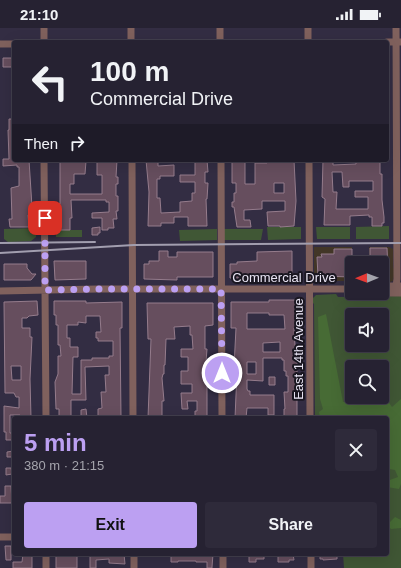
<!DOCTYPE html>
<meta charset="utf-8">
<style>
body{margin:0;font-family:Helvetica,sans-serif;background:#2e2a3a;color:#f1f3f6;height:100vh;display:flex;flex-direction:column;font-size:15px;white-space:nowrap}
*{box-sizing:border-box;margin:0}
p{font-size:13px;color:#a4a4ac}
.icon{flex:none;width:22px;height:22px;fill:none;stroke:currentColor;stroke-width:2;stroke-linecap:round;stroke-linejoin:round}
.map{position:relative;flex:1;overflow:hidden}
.details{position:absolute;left:12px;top:388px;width:377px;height:140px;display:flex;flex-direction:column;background:#262232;border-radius:4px;box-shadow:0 4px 16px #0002,0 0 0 1px #423f4d}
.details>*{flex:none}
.guide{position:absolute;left:12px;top:12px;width:377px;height:122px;border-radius:4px;box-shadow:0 4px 16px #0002,0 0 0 1px #423f4d;background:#262232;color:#f1f3f6;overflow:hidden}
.needle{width:26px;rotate:269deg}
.fabs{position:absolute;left:345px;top:228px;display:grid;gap:8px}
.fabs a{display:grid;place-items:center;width:44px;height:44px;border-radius:4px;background:#262232;box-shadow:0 4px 16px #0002,0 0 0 1px #423f4d;font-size:20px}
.pin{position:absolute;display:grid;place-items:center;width:34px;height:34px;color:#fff;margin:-17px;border-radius:8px;box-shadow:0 2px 6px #0006}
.me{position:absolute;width:44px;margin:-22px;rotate:0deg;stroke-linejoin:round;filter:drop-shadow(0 0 3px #0008)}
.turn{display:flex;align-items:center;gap:14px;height:84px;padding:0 12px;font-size:18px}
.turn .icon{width:52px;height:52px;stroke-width:2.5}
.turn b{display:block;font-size:28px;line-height:34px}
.then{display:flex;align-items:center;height:38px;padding:0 12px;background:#0003;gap:8px;font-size:15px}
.round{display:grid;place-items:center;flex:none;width:42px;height:42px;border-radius:4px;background:#2e2a3a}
.head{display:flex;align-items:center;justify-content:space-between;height:68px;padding:0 12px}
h1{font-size:24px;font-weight:700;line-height:30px;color:#bca0f2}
.button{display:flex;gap:8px;margin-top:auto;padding:8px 12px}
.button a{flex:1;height:46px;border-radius:4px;background:#bca0f2;color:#111;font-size:16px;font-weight:700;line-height:46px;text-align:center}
.button a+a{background:#2e2a3a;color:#f1f3f6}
.status{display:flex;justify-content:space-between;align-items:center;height:28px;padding:0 20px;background:#262232;direction:ltr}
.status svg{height:11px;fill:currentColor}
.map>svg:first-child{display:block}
.education{fill:#423627}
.green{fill:#405735;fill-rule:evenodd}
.forest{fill:#476b35}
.building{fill:#664e5e;stroke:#957c8c;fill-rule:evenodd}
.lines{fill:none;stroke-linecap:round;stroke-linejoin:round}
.minor{stroke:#80615d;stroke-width:7}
.rail{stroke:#a29eaf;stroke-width:2}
.route{stroke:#bca0f2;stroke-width:7;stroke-dasharray:0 12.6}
.labels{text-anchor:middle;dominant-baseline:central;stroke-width:4;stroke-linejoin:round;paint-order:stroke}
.street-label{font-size:13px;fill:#e8e4f3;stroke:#1a1721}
</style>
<div class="status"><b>21:10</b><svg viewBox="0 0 49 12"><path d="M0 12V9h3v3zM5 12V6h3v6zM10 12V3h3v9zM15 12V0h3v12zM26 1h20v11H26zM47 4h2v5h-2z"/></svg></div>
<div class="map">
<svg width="401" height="540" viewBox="0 0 401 540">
<rect width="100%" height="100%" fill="#332d43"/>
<path class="education" d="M314 219H352V253H323L320 255 315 254 313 253 312 247 314 245Z
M369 219H389L393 221V239L395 243 393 253 390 254 382 253V235H370Z"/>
<path class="green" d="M389 198V211H356V199Z
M267 199H301V211L268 212Z
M316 199H350V211H317Z
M36 200V209L31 213 8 214 4 211V201Z
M217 201V212L180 213 179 202Z
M224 201H263L261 212H224Z
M56 202H82V209H56Z
M336 266 338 269 401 268V540H344L343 526H387V390H315L314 276 313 275V270L316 267ZM352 287H382V317H352ZM352 339H382V369H352Z"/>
<path class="forest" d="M326 286 343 374 387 372 392 379 401 371V456L399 461 387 459V453L398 449 395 442 389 441 387 443V390H320L319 384 323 381 320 371 318 289Z
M395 489 401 492V500L391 501 387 497Z"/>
<path class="building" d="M3 30H14V39H3Z
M9 91H14V133L29 132 32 179 31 187H28L29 199H10L9 191H12L11 160 19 158V139H17V137L3 138V131H9L8 102H9Z
M60 132 86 133 85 146H74V156H70V166H102V147H97V132H117L116 149H118V156H116V168H118V183H116L117 191H113L114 200H108V202H102V190H92V185L109 184V174H106V172H71L72 190H70V202H57V176H60Z
M146 132H158V138L174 137V148H160V151H157V170H160L161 185 180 184V174L192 173V165H195V154H180V147H195V132H207L208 144H205V155H208L207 171H206L207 198H188V189H174V195H161V198H148L149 164Z
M232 132H245V156H255V135H267V132H294L296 173 294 198 280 199V198H268L267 184 285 183V173H262V181L244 182V192H250L251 199H237L234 179H232V174H234V165H236V155H232ZM274 155H284V165H274Z
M323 132H333V137L356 136V132H380V146H382V172L384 189V195H382V198H372V189H369V187L350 188V197H324L325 171 322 169ZM332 144H342L343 159H349V153H373V163H355V169H368V181H336L337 164H333Z
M100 199V205H98V207H92V200Z
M370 220H387L388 241 382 251V235H370Z
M334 221H352V249L318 248 317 229H322L321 226H334Z
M159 223H168V229H177V224H213V249H177V252L144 251V236H149V233H159Z
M292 223V249L230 250V236H237V234L257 233V224Z
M54 233H86V251L55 252Z
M4 236H27V240L32 246H36L31 252H4Z
M269 272H301V300H294L296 334H297V388L296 390H284V381H285L284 364H288V348H286V343H284V332H282V330H263V353L247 352V361L248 363H250V367H274V387H268V380H247L246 390H235L237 344H234V339L236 300H231V274H269ZM247 285H269V287H284L285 301H247ZM280 314V324H263V315ZM247 334H256V346H247Z
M37 273 38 287 29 288 27 290H22V300H30V309H32L30 351 31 390H21L20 387H10V405H12V412H6V404H4V378L19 380V369H16L14 365H5L4 274ZM11 338H21V352H12Z
M54 273H86V275L122 274V300H120L121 390H98V381L102 380 101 364H106L105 347H109V338L85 339 86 372H71V390H59V381H56L55 354 58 346V328H61L60 317H58V297H56V287H54ZM86 288H100L101 304H96V310H98V313H113V328H109V330H92V332H81V366H72L73 329H78V319H70V310H67V297H78V294L86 295Z
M147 275H213V297L205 298V321H207L206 334H205V350H207V388L205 389V390H195V383H197V373H187L188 381H182L181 365H192V356H181V343H188V329H181V321H193L192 307H190V298L174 299 175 311H166L165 337H164V346H163L162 350 164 373H162V390H148L151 311H148Z
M269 349H275V357H269Z
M86 381 87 390H81V382Z
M13 423V429H7V424Z
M6 440H11L12 446 6 447Z
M5 458H11L12 475H0V468H5Z
M5 518H11V532H6Z
M23 526H31V528H32V540H13V534H22Z
M56 526H77V540H56Z
M90 526H124L125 536 109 535V531L96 532V540H90Z
M171 526H213L212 539V540H207V534H196V533H178V534H171Z
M249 526H264V531H256V534H249Z
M278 526H293L294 532H289V534H278Z
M320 526H337V531L323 532V531H320Z"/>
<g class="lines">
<path class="minor" d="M44 0V14
M131 0V14
M220 0V14
M308 0V14
M396 0 397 251 396 258
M387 14H401
M0 16H14
M44 132 46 390
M132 132 133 390
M221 132 222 390
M309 132 310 390
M382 258H401
M0 263 97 261H352
M374 265H401
M0 509H14
M134 526V540
M223 526V540
M311 526V540
M46 540V526"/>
<path class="rail" d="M0 215 95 214
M0 225 134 217 401 215"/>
</g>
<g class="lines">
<path class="route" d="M45 190V262L97 261H221L222 345"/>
</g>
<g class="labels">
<g class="street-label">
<text x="284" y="249">Commercial Drive</text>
<text transform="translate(298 321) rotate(-90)">East 14th Avenue</text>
</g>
</g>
</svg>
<div class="fabs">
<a><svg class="needle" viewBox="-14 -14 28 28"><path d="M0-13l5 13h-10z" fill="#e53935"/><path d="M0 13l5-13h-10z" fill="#a4a4ac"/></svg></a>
<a><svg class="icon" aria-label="sound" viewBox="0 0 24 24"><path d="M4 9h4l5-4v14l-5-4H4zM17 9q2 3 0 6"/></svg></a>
<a><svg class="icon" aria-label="search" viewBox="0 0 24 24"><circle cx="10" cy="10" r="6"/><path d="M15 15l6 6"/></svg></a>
</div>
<div class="pin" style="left:45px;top:190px;background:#d93025"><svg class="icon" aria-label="arrive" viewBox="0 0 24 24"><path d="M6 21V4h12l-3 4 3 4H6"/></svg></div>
<svg class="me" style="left:222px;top:345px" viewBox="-20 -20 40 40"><circle r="17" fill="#bca0f2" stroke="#fff" stroke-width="3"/><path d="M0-11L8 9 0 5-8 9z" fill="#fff"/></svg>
<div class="guide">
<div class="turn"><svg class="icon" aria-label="left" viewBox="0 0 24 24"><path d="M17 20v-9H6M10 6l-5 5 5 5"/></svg><div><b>100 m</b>Commercial Drive</div></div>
<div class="then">Then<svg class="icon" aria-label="right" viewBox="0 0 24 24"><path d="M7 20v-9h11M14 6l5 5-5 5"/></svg></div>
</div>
<section class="details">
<div class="head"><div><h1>5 min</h1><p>380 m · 21:15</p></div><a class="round"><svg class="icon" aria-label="close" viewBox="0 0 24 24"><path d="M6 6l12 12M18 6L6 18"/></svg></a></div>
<div class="button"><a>Exit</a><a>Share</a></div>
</section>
</div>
